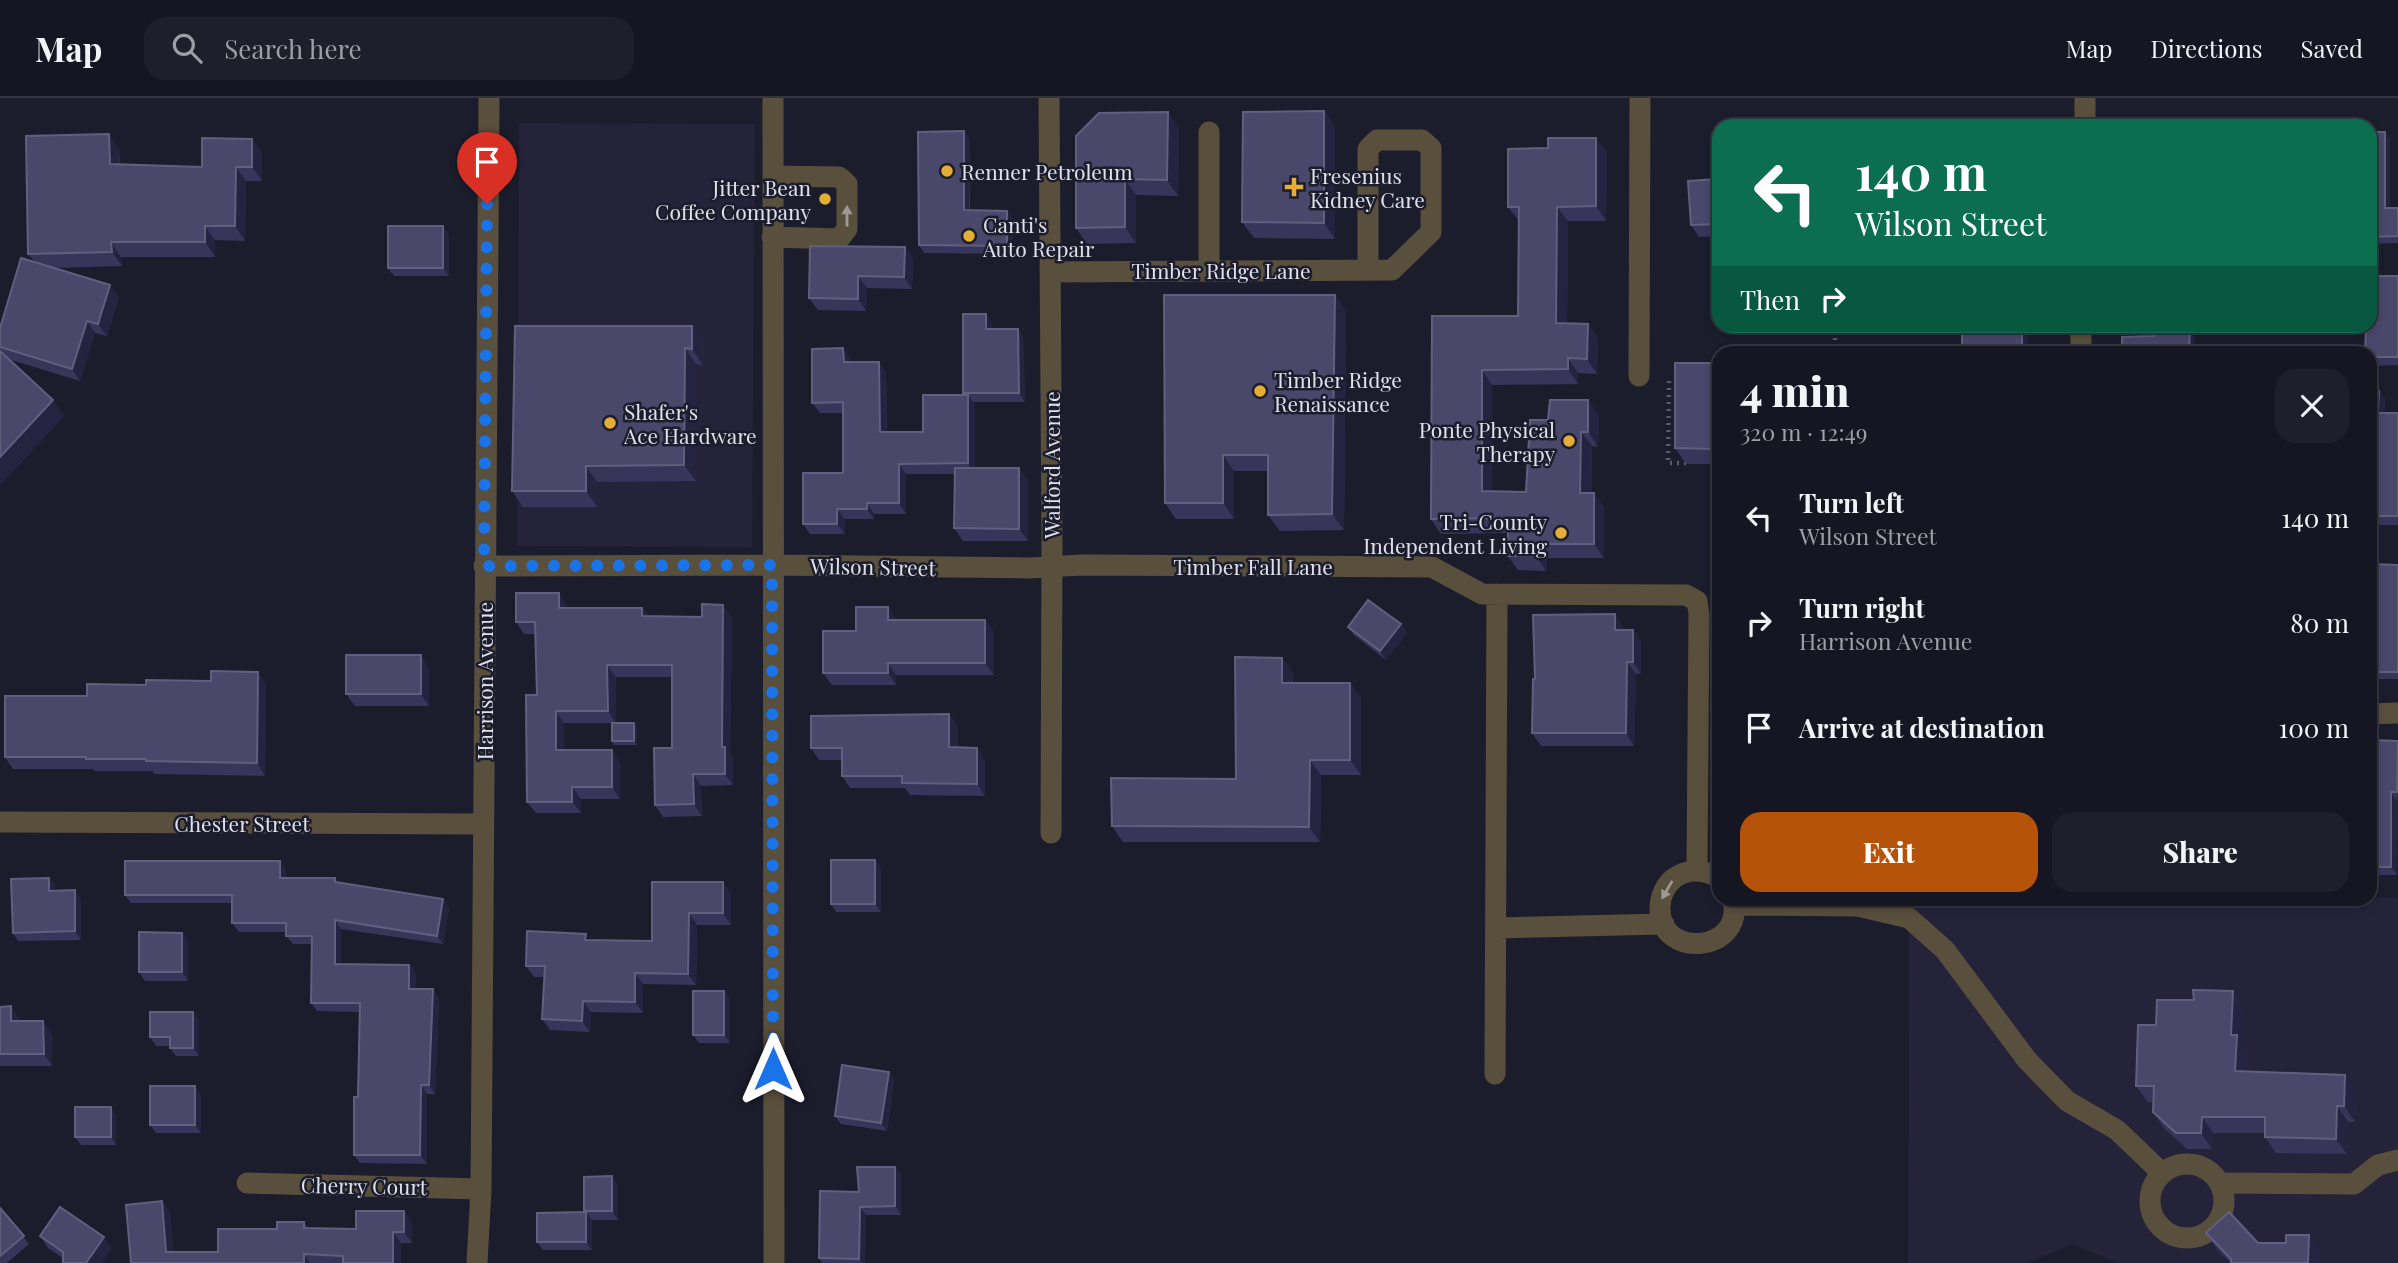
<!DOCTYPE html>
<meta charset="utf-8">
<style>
body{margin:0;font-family:"Playfair Display",serif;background:#1e1f2a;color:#f1f3f6;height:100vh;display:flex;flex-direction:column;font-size:26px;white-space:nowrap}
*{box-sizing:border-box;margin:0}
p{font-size:23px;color:#9d9fa5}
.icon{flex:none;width:38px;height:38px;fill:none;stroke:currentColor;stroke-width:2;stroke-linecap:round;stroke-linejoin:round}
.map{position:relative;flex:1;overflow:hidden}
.details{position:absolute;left:1712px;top:248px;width:665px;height:560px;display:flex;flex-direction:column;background:#151621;border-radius:21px;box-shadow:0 4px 10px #0003,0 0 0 2px #34353f}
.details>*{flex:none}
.guide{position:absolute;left:1712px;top:21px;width:665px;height:214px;border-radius:21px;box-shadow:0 4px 10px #0003,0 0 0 2px #34353f;background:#0b6e4f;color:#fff;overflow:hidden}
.pin{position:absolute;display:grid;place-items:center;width:60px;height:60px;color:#fff;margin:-72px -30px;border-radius:50% 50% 50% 0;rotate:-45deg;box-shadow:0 0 7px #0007}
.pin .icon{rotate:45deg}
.me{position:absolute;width:77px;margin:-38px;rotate:0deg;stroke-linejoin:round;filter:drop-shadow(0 0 5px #0008)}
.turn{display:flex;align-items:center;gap:24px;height:147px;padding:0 28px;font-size:32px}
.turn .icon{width:91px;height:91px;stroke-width:2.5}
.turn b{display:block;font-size:49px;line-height:60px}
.then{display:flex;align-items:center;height:66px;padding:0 28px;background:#0003;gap:14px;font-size:26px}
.round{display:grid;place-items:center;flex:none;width:74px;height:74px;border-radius:21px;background:#1e1f2a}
.overview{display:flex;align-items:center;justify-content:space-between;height:119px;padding:0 28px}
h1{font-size:42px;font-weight:800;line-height:52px}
.button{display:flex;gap:14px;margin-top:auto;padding:14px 28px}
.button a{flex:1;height:80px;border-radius:21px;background:#b45309;color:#fff;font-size:28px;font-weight:800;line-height:80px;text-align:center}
.button a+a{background:#1e1f2a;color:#f1f3f6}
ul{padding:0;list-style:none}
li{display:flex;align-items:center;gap:21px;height:105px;padding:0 28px}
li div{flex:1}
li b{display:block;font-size:26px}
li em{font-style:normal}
header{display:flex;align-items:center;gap:42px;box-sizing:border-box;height:98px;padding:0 35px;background:#151621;border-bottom:2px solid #34353f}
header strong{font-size:33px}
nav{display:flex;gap:38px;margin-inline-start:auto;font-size:24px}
.search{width:490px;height:63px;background:#1e1f2a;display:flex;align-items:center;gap:18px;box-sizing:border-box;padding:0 24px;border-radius:21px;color:#9d9fa5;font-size:26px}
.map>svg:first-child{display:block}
.built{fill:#242339}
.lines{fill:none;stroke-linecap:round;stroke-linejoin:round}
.path{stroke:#595a67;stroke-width:4.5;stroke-dasharray:2 5;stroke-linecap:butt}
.minor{stroke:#594f3d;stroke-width:21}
.wall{fill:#37355a}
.shaded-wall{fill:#242441}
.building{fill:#49476a;stroke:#615f7e;stroke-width:2}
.oneway{fill:#9c9894}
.route{stroke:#1a73e8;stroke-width:12;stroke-dasharray:0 21.6}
.poi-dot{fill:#e6ad36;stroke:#1c1d2c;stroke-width:2.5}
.labels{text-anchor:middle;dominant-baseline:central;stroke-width:5;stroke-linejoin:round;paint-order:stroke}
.poi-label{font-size:21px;fill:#e0e0eb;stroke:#1c1d2c;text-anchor:start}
.street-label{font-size:21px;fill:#e0e0eb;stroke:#1c1d2c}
</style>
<header>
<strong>Map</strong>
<div class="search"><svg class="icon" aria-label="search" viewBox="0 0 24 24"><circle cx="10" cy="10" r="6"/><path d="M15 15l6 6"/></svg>Search here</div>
<nav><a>Map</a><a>Directions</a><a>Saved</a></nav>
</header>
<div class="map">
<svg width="2398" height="1165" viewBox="0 0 2398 1165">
<rect width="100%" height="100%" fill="#1c1d2c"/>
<path class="built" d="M519 25 755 26 752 449 517 448Z
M2370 799 2398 800V1165H2118L2072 1146 2027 1165H1908L1909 802H2370Z"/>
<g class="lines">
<path class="path" d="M1835 256V235
M1669 283 1668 365H1690"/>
<path class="minor" d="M773 0 774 1165
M1049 0 1052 444 1051 735
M2085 0V28
M1209 34V172
M772 139 839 141 847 131V86L839 79 773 78
M1050 174 1392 172 1431 134V50L1422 42H1377L1368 51V172
M2081 256V228
M1639 278 1640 0
M484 468 772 467 1030 470 1081 467 1432 469 1482 496 1686 497 1697 503 1699 516 1697 772
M2370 616 2398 615
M0 724 483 726
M1718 779C1704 772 1687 770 1673 781 1665 788 1660 799 1660 810 1659 862 1745 855 1733 802
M1734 807 1858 808 1909 820 1945 852 2027 962 2067 1003 2117 1032 2162 1075
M1497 830 1664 826
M1495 976 1497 496
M2150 1103a37 37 0 1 1 74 0a37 37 0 1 1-74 0Z
M247 1085 481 1091
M2220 1085 2354 1086 2378 1067 2398 1062
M477 1165 481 1091 489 0"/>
</g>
<path class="wall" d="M1324 13 1335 29V141L1254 140 1242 124Z
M1179 30 1178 98 1136 97V145L1087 146 1076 130V38Z
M964 33 970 42V112L1013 121V156L924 155 919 147Z
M2370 34H2385L2390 41V110H2398V145L2371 146 2370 144Z
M1596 40 1607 54 1606 123H1568L1567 225 1588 226 1598 240 1597 276 1578 275V286L1492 287V393L1526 394 1548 322 1599 317 1598 349 1592 348 1591 395H1594L1604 410V460H1547L1546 473 1518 472 1508 458V435L1441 436 1431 421 1432 218H1518L1519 123 1508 109 1548 50Z
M252 41 262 55V83H246L245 143 215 142V159H121L122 168 54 170 119 199 107 238 95 235 80 283 8 261 64 318 0 387V230L34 163 28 156 119 51 120 66 202 69Z
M1718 81V138L1699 139 1691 127Z
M443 128 449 137V178H394L388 170Z
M905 149 913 161 912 191 867 190 866 213 818 212 809 200Z
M2398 178V267L2371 268 2370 265V256L2366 228H2358H2370L2377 189Z
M1335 197 1346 213 1344 432 1280 433 1268 417V373H1234V421H1176L1165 405Z
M992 225V231H1018L1023 239 1025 304H973L975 307V370L1028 382V443H963L954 430 955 376H906V416H874V421H845V436H810L803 426 843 375V315H820L812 305 851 261V264L886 274 887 334H923L964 297 963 295Z
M515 228 704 243 703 267 696 266V383L597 384V409H523L512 393Z
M1962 228H2028V256H1966L1962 250Z
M1718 265V366H1686L1675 350Z
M2370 293H2379L2385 302 2384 315H2398V427H2372L2370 422Z
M2370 466 2398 467V581H2370Z
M567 507V510H642L648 518 732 519 730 656 733 660V687L701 688 702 718 663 719 655 707 672 650V579H616V625H634L637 629V647H614L612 643V625H564V652L620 664V701H581V715H536L527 704 537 597 535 536H524L516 524Z
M896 521V522H985L994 535V577H896V587H832L823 575 856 533Z
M1401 526 1407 535 1386 562 1354 537 1348 529Z
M1623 528V532H1633L1641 544V576H1636L1634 648H1541L1532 635 1535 581Z
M1282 560 1293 575V585H1350L1361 600V677H1321L1320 744H1123L1112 728 1236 681Z
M429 570V608H355L346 596Z
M266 586 265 678 154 676 153 673H95L93 671H13L5 659 87 598Z
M949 616 958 629V650L985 662V698L910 697 905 690H850L842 678V662H819L811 650Z
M2370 642 2398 643 2397 777H2370Z
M875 762 881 770V814H836L831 806Z
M280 763 286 772V780H335L338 785 443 801 449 810 443 846 341 831V866L409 867 416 875 415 891 439 900 435 996H427V1066L360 1065 354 1057 358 999 360 914 317 913 311 905 312 846H293L286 838V834H239L232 825V805H131L125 797Z
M49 780 55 788V793L81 801V842L18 843 13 835Z
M723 784 731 796V827H697L696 887 643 886V915L591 914 590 934 550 932 542 921 544 879H534L526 868 590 842 652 843Z
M182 835 188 843V883H145L139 874Z
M724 893 730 901V945H699L693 937Z
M2233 893 2244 909 2243 946 2248 953 2247 974 2356 993 2355 1024H2348L2347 1056 2276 1055 2265 1039V1035H2213L2212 1051H2187L2164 1030 2153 1014V1004H2148L2136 988 2156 927 2194 902Z
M0 909 19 920V923L52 936V968H0Z
M199 922V958H176L170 950V948H156L150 939Z
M894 982 887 1033 841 1026 835 1018Z
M201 997V1035H156L150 1027Z
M116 1018V1047H81L75 1039Z
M895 1069 901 1077V1117H866L865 1165H822L819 1160 859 1094Z
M618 1087V1122H592V1152H543L537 1144 585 1114Z
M162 1103 170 1115 173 1154H218L277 1131 304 1124 308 1130 356 1131 404 1113 412 1125V1145H401V1165H131Z
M0 1111 29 1146 7 1165H0Z
M2206 1135 2258 1145 2320 1152V1165H2231L2217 1151Z
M40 1138 112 1150 63 1160 48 1150Z"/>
<path class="shaded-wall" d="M1324 13 1335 29V141L1324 125Z
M1168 14 1179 30 1178 98 1167 82Z
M964 33 970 42 969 121 964 112Z
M2385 34 2390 41V117L2385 110Z
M109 36 119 51 120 80 110 66Z
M1596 40 1607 54 1606 123 1596 108Z
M252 41 262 55V83L252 69Z
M236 69 246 83 245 143 235 128Z
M1125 81 1136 97V145L1125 129Z
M1557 109 1568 123 1567 240 1556 225Z
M1007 113 1013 121V156L1007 148Z
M205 128 215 142V159L205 144Z
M443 128 449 137V178L443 170Z
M111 144 121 159 122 168 112 154Z
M905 149 913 161 912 191 904 179Z
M858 178 867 190 866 213 858 201Z
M110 187 119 199 107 238 98 226Z
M1335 197 1346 213 1344 432 1332 416Z
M986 216 992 225V239L986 231Z
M87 223 95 235 80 283 72 271Z
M1588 226 1598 240 1597 276 1587 261Z
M692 228 704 243 703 267 692 251Z
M2022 228H2028V256H2022Z
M2190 228H2195V256H2189Z
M1018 231 1023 239 1025 304 1019 295Z
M685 250 696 266V383L684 367Z
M843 250 851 261V274L844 264Z
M1568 260 1578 275V286L1568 271Z
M879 264 886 274 887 345 880 334Z
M1482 272 1492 287V407L1482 393Z
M2379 293 2385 302 2384 323 2378 315Z
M968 297 975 307V376L968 365Z
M53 302 64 318 0 387V359Z
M1588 302 1599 317 1598 349 1588 334Z
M1581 334 1592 348 1590 409 1580 395Z
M1223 357 1234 373V421L1223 405Z
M899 366 906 376V416L899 405Z
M586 368 597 384V409L586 393Z
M1019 370 1028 382V443L1019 431Z
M1594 395 1604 410V460L1594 446Z
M867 405 874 416V421L867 411Z
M837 411 845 421V436L837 426Z
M1537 446 1547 460 1546 473 1536 458Z
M559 495 567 507V522L559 510Z
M723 507 732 519 730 656 733 660V687L725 676 722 649Z
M888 509 896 521V535L888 522Z
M642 510 650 522 642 518Z
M1615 516 1623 528 1624 544 1615 532Z
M985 522 994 535V577L985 565Z
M1401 526 1407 535 1386 562 1380 553Z
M1633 532 1641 544V576L1633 564Z
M421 557 429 570V608L421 596Z
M1282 560 1293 575 1292 600 1282 585Z
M1627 564 1636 576 1634 648 1626 635Z
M888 565 896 577V587L888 575Z
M607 567 616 579V625L608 613Z
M258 574 266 586 265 678 257 665Z
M1350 585 1361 600V677L1350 662Z
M556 613 564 625V663L556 652Z
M949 616 958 629V662L949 649Z
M634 625 637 629V647L634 643Z
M977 650 985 662V698L977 686Z
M612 652 620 664V701L612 689Z
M1310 662 1321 677 1320 744 1309 729Z
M693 676 701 688 702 718 694 706Z
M572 689 581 701V715L572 704Z
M2391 694 2397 703V777L2391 769Z
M875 762 881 770V814L875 806Z
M280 763 286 772V789L280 780Z
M49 780 55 788V801L49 793Z
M723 784 731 796V827L723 815Z
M75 792 81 801V842L75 833Z
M443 801 449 810 443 846 437 838Z
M689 815 697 827 696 887 688 876Z
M335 822 341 831V874L335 866Z
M182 835 188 843V883L182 874Z
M409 867 416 875 415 900 409 891Z
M635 875 643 886V915L635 904Z
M433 891 439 900 435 996 429 987Z
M724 893 730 901V945L724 937Z
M2233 893 2244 909 2243 946 2248 953 2247 989 2235 973 2231 937Z
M583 903 591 914 590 934 582 923Z
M11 908 19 920V936L11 923Z
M193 914 199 922V958L193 950Z
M43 923 52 936V968L44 956Z
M889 974 894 982 887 1033 881 1025Z
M2345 977 2356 993 2355 1024 2344 1008Z
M421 987 427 996V1066L420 1057Z
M195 988 201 997V1035L195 1027Z
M2337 1008 2348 1024 2347 1056 2336 1041Z
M111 1009 116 1018V1047L111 1039Z
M2202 1019 2213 1035 2212 1051 2201 1035Z
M895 1069 901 1077V1117L895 1108Z
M612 1078 618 1087V1122L612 1113Z
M162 1103 170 1115 174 1165 166 1154Z
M860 1109 866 1117 865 1165H862L859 1161Z
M404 1113 412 1125V1145L404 1134Z
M586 1114 592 1122V1152L586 1144Z
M393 1134 401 1145V1165H393Z
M2309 1137 2320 1152V1165H2308Z
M104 1139 112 1150 102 1165H86Z
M304 1156 310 1165H304Z"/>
<path class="building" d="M1324 13V125L1242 124 1243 14Z
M1168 14 1167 82 1125 81V129L1076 130V38L1099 15Z
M964 33V112L1007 113V148L919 147 918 34Z
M2370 34H2385V110H2398V138L2370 139Z
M109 36 110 66 202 69V40L252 41V69H236L235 128H205V144H111L112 154 28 156 26 38Z
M1548 40H1596V108L1557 109 1556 225 1588 226 1587 261 1568 260V271L1482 272V393L1526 394 1530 322H1548L1550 302H1588V334H1581L1580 395H1594V446H1537L1536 458H1508V420L1431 421 1432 218H1518L1519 109H1508V51L1548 50Z
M1718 81V126L1691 127 1688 83Z
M388 128H443V170H388Z
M810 148 905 149 904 179 858 178V201L809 200Z
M21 160 110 187 98 226 87 223 72 271 0 249V230Z
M2377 178H2398V259H2370V256H2365L2366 228H2370V189H2377Z
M1164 197H1335L1332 416 1268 417V357H1223V405H1165Z
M963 216H986V231H1018L1019 295H963Z
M515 228H692V251L685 250 684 367 586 368V393H512Z
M1962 228H2022V256H1985L1986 251 1962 250Z
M2154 228H2190L2189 256H2122V239L2154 238Z
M2247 249 2304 250V256H2246Z
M843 250 844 264H879L880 334H923V297H968V365L899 366V405H867V411H837V426H803V375H843V304L812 305V251Z
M0 253 53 302 0 359Z
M1675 265H1718V351L1675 350Z
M2370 293H2379L2378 315H2398V418H2370Z
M955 370H1019V431L954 430Z
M2370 466 2398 467V574H2370Z
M516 495H559V510H642V518L702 519V506L723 507 722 649H725V676H693L694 706 655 707 654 650H672V567H607L608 613H556V652H612V689H572V704H527L526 597H537L535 524H516Z
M1368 502 1401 526 1380 553 1348 529Z
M856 509H888V522H985V565H888V575H823V533H856Z
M1615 516V532H1633V564H1627L1626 635H1532L1533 581H1535L1533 517Z
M346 557H421V596H346Z
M1235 559 1282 560V585H1350V662H1310L1309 729 1112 728 1111 680 1236 681Z
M211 573 258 574 257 665 146 663V661H86V659H5V598H87V586L146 587V582L211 583Z
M949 616V649L977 650V686L902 685V678H842V650H811V618Z
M612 625H634V643H612Z
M2370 642 2398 643 2397 694H2391V769H2370Z
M831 762H875V806H831Z
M125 763H280V780H335V784L443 801 437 838 335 822V866L409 867V891H433L429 987H421L420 1057H354V999H358L360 905H311L312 838H286V825H232V797H125Z
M49 780V793L75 792V833L13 835 11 781Z
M652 784H723V815H689L688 876 635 875V904L583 903 582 923 542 921 545 868H526L527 833 586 836 585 842 652 843Z
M139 834 182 835V874H139Z
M2193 892 2233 893 2231 937H2237L2235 973 2345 977 2344 1008H2337L2336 1041 2265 1039V1019H2202L2201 1035H2176L2153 1014 2154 988H2136L2138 927H2156L2157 902H2194Z
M693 893H724V937H693Z
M11 908V923H43L44 956H0V909Z
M150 914H193V950H170V939H150Z
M842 967 889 974 881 1025 835 1018Z
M150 988H195V1027H150Z
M75 1009H111V1039H75Z
M857 1069H895V1108L860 1109 859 1161 819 1160 820 1093 859 1094Z
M612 1078V1113H584V1079Z
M162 1103 166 1154H218V1131H277V1124H304V1130L356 1131V1113H404V1134H393V1165H343V1158L304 1156V1165H131L126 1107Z
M60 1109 104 1139 86 1165H63V1154L40 1138Z
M0 1110 24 1138 0 1158Z
M586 1114V1144H537V1115Z
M2229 1114 2258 1145H2286V1137H2309L2308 1165H2231V1161L2206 1135Z"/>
<defs><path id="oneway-solid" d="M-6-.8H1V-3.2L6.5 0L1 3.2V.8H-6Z" transform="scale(1.75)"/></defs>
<g class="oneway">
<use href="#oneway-solid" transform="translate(847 118) rotate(-90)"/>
<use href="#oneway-solid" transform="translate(1667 792) rotate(120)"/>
</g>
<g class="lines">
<path class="route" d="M487 106 484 468 772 467 773 971"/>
</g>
<g class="poi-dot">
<circle cx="947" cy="73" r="7"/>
<path d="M1290.5 78.5h7v7h7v7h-7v7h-7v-7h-7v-7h7z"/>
<circle cx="825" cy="101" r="7"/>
<circle cx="969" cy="138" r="7"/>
<circle cx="1260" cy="293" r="7"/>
<circle cx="610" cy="325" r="7"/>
<circle cx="1569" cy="343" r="7"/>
<circle cx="1561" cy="435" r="7"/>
</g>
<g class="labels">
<g class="poi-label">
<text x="961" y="73">Renner Petroleum</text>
<text x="1310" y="77">Fresenius<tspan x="1310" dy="24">Kidney Care</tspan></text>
<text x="811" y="89" text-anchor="end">Jitter Bean<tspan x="811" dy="24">Coffee Company</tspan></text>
<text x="983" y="126">Canti's<tspan x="983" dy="24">Auto Repair</tspan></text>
<text x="1274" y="281">Timber Ridge<tspan x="1274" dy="24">Renaissance</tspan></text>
<text x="624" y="313">Shafer's<tspan x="624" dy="24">Ace Hardware</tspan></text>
<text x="1555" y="331" text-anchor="end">Ponte Physical<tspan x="1555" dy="24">Therapy</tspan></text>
<text x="1547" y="423" text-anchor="end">Tri-County<tspan x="1547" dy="24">Independent Living</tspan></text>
</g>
<g class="street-label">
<text x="1221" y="172">Timber Ridge Lane</text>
<text transform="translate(1051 367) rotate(-90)">Walford Avenue</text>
<text transform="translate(873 468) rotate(1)">Wilson Street</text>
<text x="1253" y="468">Timber Fall Lane</text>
<text transform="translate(484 583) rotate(-90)">Harrison Avenue</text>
<text x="242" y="725">Chester Street</text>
<text transform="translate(364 1087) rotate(1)">Cherry Court</text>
</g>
</g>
</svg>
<div class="pin" style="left:487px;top:106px;background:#d93025"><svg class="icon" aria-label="arrive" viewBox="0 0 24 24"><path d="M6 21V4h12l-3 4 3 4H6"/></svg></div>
<svg class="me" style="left:773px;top:971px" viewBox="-20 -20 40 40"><path d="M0-17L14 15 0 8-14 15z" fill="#1a73e8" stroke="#fff" stroke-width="4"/></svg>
<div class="guide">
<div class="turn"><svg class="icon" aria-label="left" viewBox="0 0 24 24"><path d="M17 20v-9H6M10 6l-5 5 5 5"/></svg><div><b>140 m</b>Wilson Street</div></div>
<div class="then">Then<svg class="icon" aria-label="right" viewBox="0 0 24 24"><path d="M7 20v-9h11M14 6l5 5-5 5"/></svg></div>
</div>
<section class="details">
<div class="overview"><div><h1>4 min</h1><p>320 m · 12:49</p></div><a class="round"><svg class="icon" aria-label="close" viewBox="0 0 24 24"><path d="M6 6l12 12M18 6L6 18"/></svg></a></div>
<ul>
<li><svg class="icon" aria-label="left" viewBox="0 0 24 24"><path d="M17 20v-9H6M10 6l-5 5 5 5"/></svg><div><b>Turn left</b><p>Wilson Street</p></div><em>140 m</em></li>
<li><svg class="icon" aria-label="right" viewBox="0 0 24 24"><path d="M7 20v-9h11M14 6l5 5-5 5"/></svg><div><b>Turn right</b><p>Harrison Avenue</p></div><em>80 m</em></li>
<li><svg class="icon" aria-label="arrive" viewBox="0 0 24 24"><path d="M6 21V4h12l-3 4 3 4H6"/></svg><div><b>Arrive at destination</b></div><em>100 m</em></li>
</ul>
<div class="button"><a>Exit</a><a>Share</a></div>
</section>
</div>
